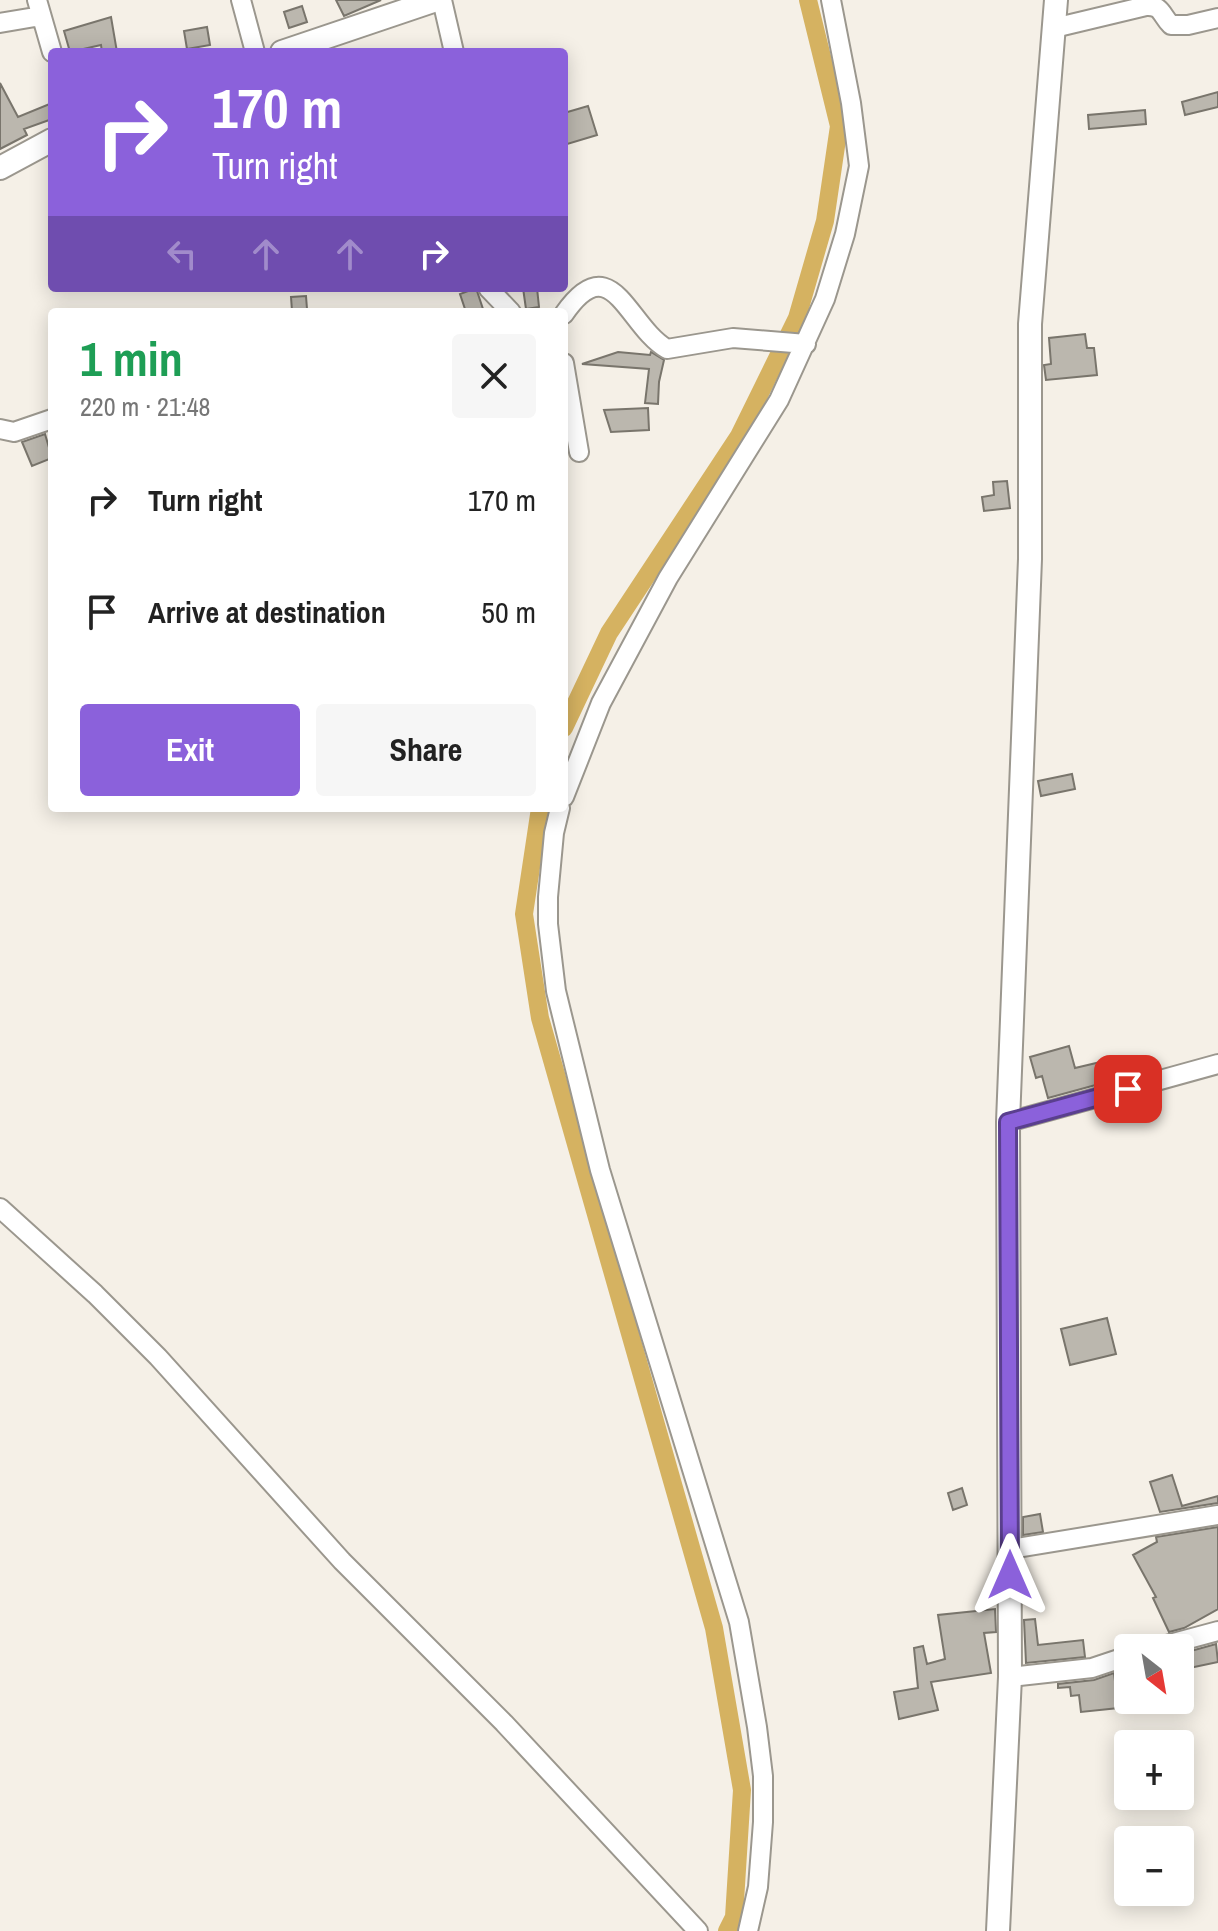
<!DOCTYPE html>
<meta charset="utf-8">
<style>
body{margin:0;font-family:"Archivo Narrow",sans-serif;background:#f6f6f6;color:#222;height:100vh;display:flex;flex-direction:column;font-size:30px;white-space:nowrap}
*{box-sizing:border-box;margin:0}
p{font-size:26px;color:#767676}
.icon{flex:none;width:44px;height:44px;fill:none;stroke:currentColor;stroke-width:2;stroke-linecap:round;stroke-linejoin:round}
.map{position:relative;flex:1;overflow:hidden}
.details{position:absolute;left:48px;top:308px;width:520px;height:504px;display:flex;flex-direction:column;background:#fff;border-radius:8px;box-shadow:0 4px 20px #0003}
.details>*{flex:none}
.top-card{position:absolute;left:48px;top:48px;width:520px;height:244px;border-radius:8px;box-shadow:0 4px 20px #0003;background:#8b61db;color:#fff;overflow:hidden}
.needle{width:52px;rotate:149deg}
.buttons{position:absolute;left:1114px;top:1634px;display:grid;gap:16px}
.buttons a{display:grid;place-items:center;width:80px;height:80px;border-radius:8px;background:#fff;box-shadow:0 4px 20px #0003;font-size:40px}
.pin{position:absolute;display:grid;place-items:center;width:68px;height:68px;color:#fff;margin:-34px;border-radius:16px;box-shadow:0 4px 12px #0006}
.me{position:absolute;width:88px;margin:-44px;rotate:0deg;stroke-linejoin:round;filter:drop-shadow(0 0 6px #0008)}
.turn{display:flex;align-items:center;gap:28px;height:168px;padding:0 32px;font-size:36px}
.turn .icon{width:104px;height:104px;stroke-width:2.5}
.turn b{display:block;font-size:56px;line-height:68px}
.lanes{display:flex;align-items:center;height:76px;padding:0 32px;background:#0003;justify-content:center;gap:40px;direction:ltr}
.lanes .off{opacity:.35}
.round{display:grid;place-items:center;flex:none;width:84px;height:84px;border-radius:8px;background:#f6f6f6}
.overview{display:flex;align-items:center;justify-content:space-between;height:136px;padding:0 32px}
h1{font-size:48px;font-weight:700;line-height:60px;color:#1e9e55}
.cta{display:flex;gap:16px;margin-top:auto;padding:16px 32px}
.cta a{flex:1;height:92px;border-radius:8px;background:#8b61db;color:#fff;font-size:32px;font-weight:700;line-height:92px;text-align:center}
.cta a+a{background:#f6f6f6;color:#222}
ul{padding:0;list-style:none}
li{display:flex;align-items:center;gap:24px;height:112px;padding:0 32px}
li div{flex:1}
li b{display:block;font-size:30px}
li em{font-style:normal}
.map>svg:first-child{display:block}
.lines{fill:none;stroke-linecap:round;stroke-linejoin:round}
.canal{stroke:#d5b261;stroke-width:18}
.building{fill:#bbb7ae;stroke:#79756c;stroke-width:2}
.minor-casing{stroke:#9b978e;stroke-width:22}
.tertiary-casing{stroke:#9b978e;stroke-width:26}
.minor{stroke:#fff;stroke-width:18}
.tertiary{stroke:#fff;stroke-width:22}
.route-casing{stroke:#5a3f8e;stroke-width:20}
.route{stroke:#8b61db;stroke-width:14}
</style>
<div class="map">
<svg width="1218" height="1931" viewBox="0 0 1218 1931">
<rect width="100%" height="100%" fill="#f5f0e7"/>
<g class="lines">
<path class="canal" d="M564 728 609 633 739 436 797 318 825 221 839 126 808 0
M540 808 524 914 540 1018 714 1628 742 1790 734 1917 727 1931"/>
</g>
<path class="building" d="M336 0H381L344 16Z
M302 6 307 22 289 28 284 12Z
M111 17 117 52H102L101 45 70 52 64 31Z
M207 27 210 45 187 49 184 31Z
M0 83 18 117 52 103V119L24 129 27 135 0 149Z
M1218 92V107L1185 115 1182 102Z
M588 106 597 135 564 145V113Z
M1145 110 1146 124 1089 129 1088 115Z
M476 288 484 312H466L460 294Z
M523 288H537L539 307 526 309Z
M306 296 307 309 292 311 291 297Z
M1085 334 1087 348H1094L1097 375 1046 380 1044 365 1051 364 1049 338Z
M618 352 650 355 651 352 664 360 659 382 658 404 645 403 649 369 582 364Z
M648 408 649 430 611 432 604 410Z
M45 434 52 458 32 466 22 442Z
M1007 481 1010 508 984 511 982 497 994 495 993 482Z
M1072 774 1075 789 1041 796 1038 781Z
M1069 1046 1075 1068 1109 1060 1114 1080 1048 1098 1042 1076 1036 1078 1030 1057Z
M1107 1318 1116 1354 1070 1365 1061 1329Z
M1172 1475 1182 1506 1218 1496V1503L1160 1512 1150 1482Z
M962 1488 967 1505 953 1510 948 1493Z
M1040 1514 1043 1532 1023 1535V1517Z
M1218 1527V1609L1184 1628 1169 1632 1153 1598 1156 1597 1133 1555 1157 1542 1156 1537Z
M995 1609 996 1632 984 1633 991 1673 931 1682 938 1710 899 1719 894 1692 918 1688 914 1648 923 1646 927 1664 945 1659 938 1615Z
M1035 1619 1038 1645 1083 1640 1085 1657 1026 1663 1024 1620Z
M1216 1644 1218 1662 1180 1670V1654Z
M1114 1673 1115 1681 1128 1679V1707L1081 1712 1079 1695 1071 1696 1070 1687 1058 1688V1684L1094 1680Z"/>
<g class="lines">
<defs>
<path id="minor" d="M37 0 52 52
M241 0 255 52
M442 0 454 52
M0 23 41 16
M1054 28 1146 6C1162 5 1161 15 1171 25H1188L1218 18
M488 288 511 312
M564 314C612 245 627 326 667 349L733 338 806 344
M564 363 579 452
M0 429 14 432 52 419
M564 797 601 703 668 578 779 400 825 299 845 234 859 166 851 103 831 0
M560 808 554 833 548 897V924L556 991 600 1170 739 1622 757 1727 763 1776V1822L758 1887 748 1931
M1008 1122 1218 1064
M0 1208 95 1294 158 1357 342 1561 504 1723 698 1931
M1011 1549 1218 1515
M1155 1648 1218 1631
M1010 1677 1092 1668 1128 1656"/>
<path id="tertiary" d="M282 52 436 0
M0 168 52 140
M998 1931 1010 1677 1008 1122 1030 559V324L1056 0"/>
</defs>
<use href="#minor" class="minor-casing"/>
<use href="#tertiary" class="tertiary-casing"/>
<use href="#minor" class="minor"/>
<use href="#tertiary" class="tertiary"/>
</g>
<g class="lines">
<defs>
<path id="route" d="M1010 1575 1008 1122 1128 1089"/>
</defs>
<use href="#route" class="route-casing"/>
<use href="#route" class="route"/>
</g>
</svg>
<div class="buttons">
<a><svg class="needle" viewBox="-14 -14 28 28"><path d="M0-13l5 13h-10z" fill="#e53935"/><path d="M0 13l5-13h-10z" fill="#767676"/></svg></a>
<a>+</a>
<a>−</a>
</div>
<div class="pin" style="left:1128px;top:1089px;background:#d93025"><svg class="icon" aria-label="arrive" viewBox="0 0 24 24"><path d="M6 21V4h12l-3 4 3 4H6"/></svg></div>
<svg class="me" style="left:1010px;top:1575px" viewBox="-20 -20 40 40"><path d="M0-17L14 15 0 8-14 15z" fill="#8b61db" stroke="#fff" stroke-width="4"/></svg>
<div class="top-card">
<div class="turn"><svg class="icon" aria-label="right" viewBox="0 0 24 24"><path d="M7 20v-9h11M14 6l5 5-5 5"/></svg><div><b>170 m</b>Turn right</div></div>
<div class="lanes"><svg class="icon off" aria-label="left" viewBox="0 0 24 24"><path d="M17 20v-9H6M10 6l-5 5 5 5"/></svg><svg class="icon off" aria-label="ahead" viewBox="0 0 24 24"><path d="M12 20V5M6 11l6-6 6 6"/></svg><svg class="icon off" aria-label="ahead" viewBox="0 0 24 24"><path d="M12 20V5M6 11l6-6 6 6"/></svg><svg class="icon" aria-label="right" viewBox="0 0 24 24"><path d="M7 20v-9h11M14 6l5 5-5 5"/></svg></div>
</div>
<section class="details">
<div class="overview"><div><h1>1 min</h1><p>220 m · 21:48</p></div><a class="round"><svg class="icon" aria-label="close" viewBox="0 0 24 24"><path d="M6 6l12 12M18 6L6 18"/></svg></a></div>
<ul>
<li><svg class="icon" aria-label="right" viewBox="0 0 24 24"><path d="M7 20v-9h11M14 6l5 5-5 5"/></svg><div><b>Turn right</b></div><em>170 m</em></li>
<li><svg class="icon" aria-label="arrive" viewBox="0 0 24 24"><path d="M6 21V4h12l-3 4 3 4H6"/></svg><div><b>Arrive at destination</b></div><em>50 m</em></li>
</ul>
<div class="cta"><a>Exit</a><a>Share</a></div>
</section>
</div>
